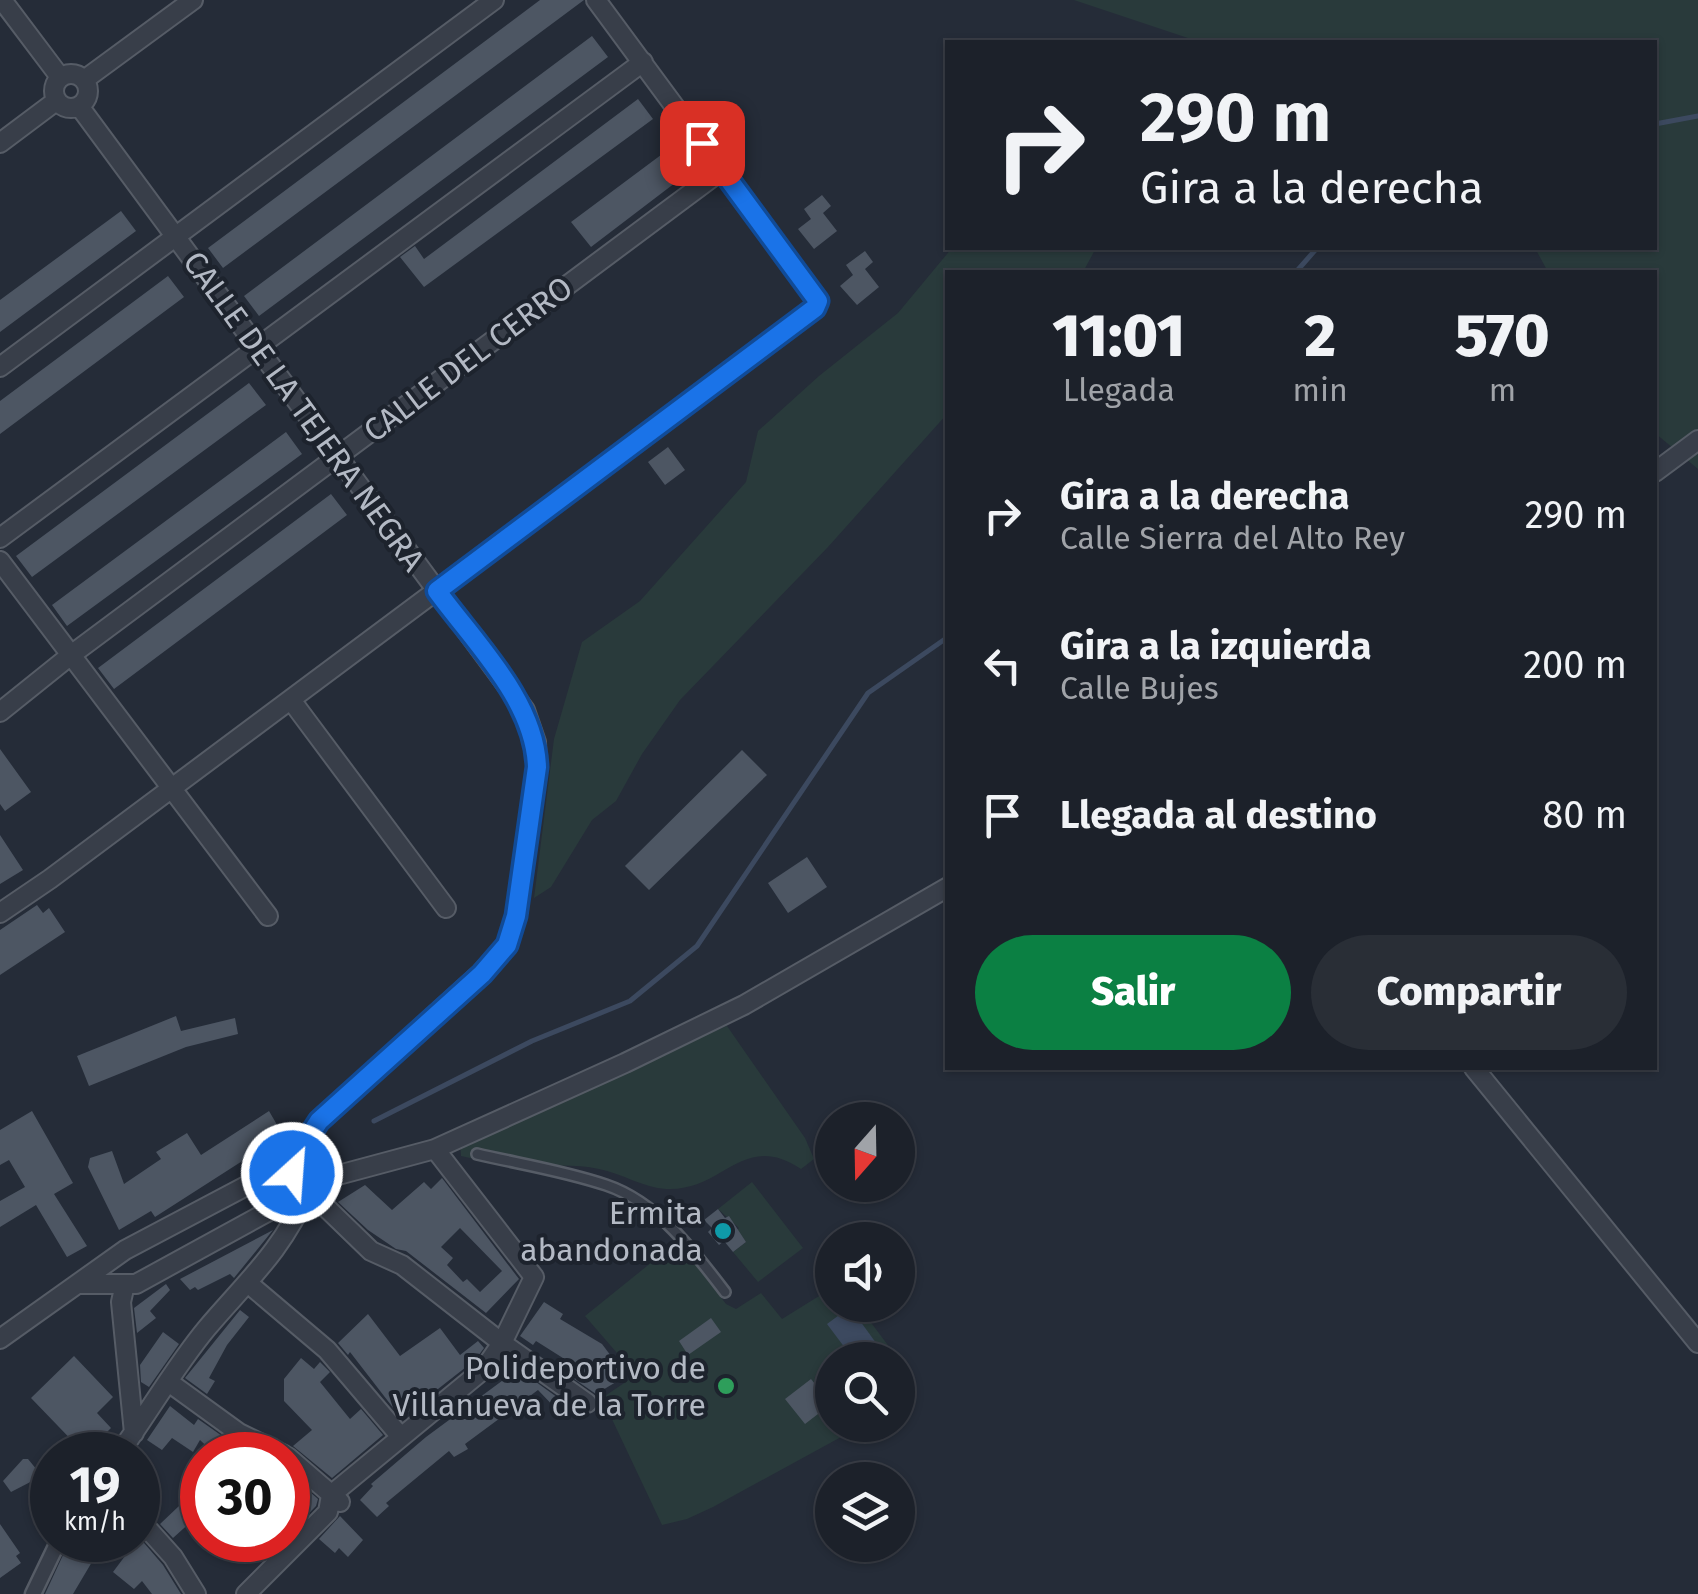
<!DOCTYPE html>
<html lang="es">
<style>
body{margin:0;font-family:"Fira Sans",sans-serif;background:#292e36;color:#f1f3f6;height:100vh;display:flex;flex-direction:column;font-size:38px;white-space:nowrap}
*{box-sizing:border-box;margin:0}
p{font-size:32px;color:#a0a3a8}
.icon{flex:none;width:55px;height:55px;fill:none;stroke:currentColor;stroke-width:2;stroke-linecap:round;stroke-linejoin:round}
.map{position:relative;flex:1;overflow:hidden}
.details{position:absolute;left:945px;top:270px;width:712px;height:800px;display:flex;flex-direction:column;background:#1c212a;border-radius:0px;box-shadow:0 2px 8px #0004,0 0 0 2px #3a3e47}
.details>*{flex:none}
.banner{position:absolute;left:945px;top:40px;width:712px;height:210px;border-radius:0px;box-shadow:0 2px 8px #0004,0 0 0 2px #3a3e47;background:#1c212a;color:#f1f3f6;overflow:hidden}
.needle{width:65px;rotate:200deg}
.controls{position:absolute;left:815px;top:1102px;display:grid;gap:20px}
.controls a{display:grid;place-items:center;width:100px;height:100px;border-radius:50%;background:#1c212a;box-shadow:0 2px 8px #0004,0 0 0 2px #3a3e47;font-size:50px}
.speed{position:absolute;left:30px;top:1432px;display:flex;gap:20px;font-size:50px;font-weight:700;text-align:center}
.speed>*{display:grid;place-content:center;width:130px;height:130px;border-radius:50%;background:#1c212a;box-shadow:0 2px 8px #0004,0 0 0 2px #3a3e47;line-height:1}
.speed small{font-size:25px;font-weight:400}
.speed .limit{border:15px solid #d22;background:#fff;color:#111}
.pin{position:absolute;display:grid;place-items:center;width:85px;height:85px;color:#fff;margin:-42px;border-radius:20px;box-shadow:0 5px 15px #0006}
.me{position:absolute;width:110px;margin:-55px;rotate:26deg;stroke-linejoin:round;filter:drop-shadow(0 0 8px #0008)}
.turn{display:flex;align-items:center;gap:35px;height:210px;padding:0 30px;font-size:45px}
.turn .icon{width:130px;height:130px;stroke-width:2.5}
.turn b{display:block;font-size:70px;line-height:85px}
.eta{display:flex;justify-content:space-evenly;align-items:center;height:170px;text-align:center}
.eta b{font-size:60px;font-weight:800;line-height:70px}
.button{display:flex;gap:20px;margin-top:auto;padding:20px 30px}
.button a{flex:1;height:115px;border-radius:60px;background:#0b8043;color:#fff;font-size:40px;font-weight:800;line-height:115px;text-align:center}
.button a+a{background:#292e36;color:#f1f3f6}
ul{padding:0;list-style:none}
li{display:flex;align-items:center;gap:30px;height:150px;padding:0 30px}
li div{flex:1}
li b{display:block;font-size:38px}
li em{font-style:normal}
.map>svg:first-child{display:block}
.green{fill:#293a3b}
.water{fill:#3c495f}
.lines{fill:none;stroke-linecap:round;stroke-linejoin:round}
.stream{stroke:#3c495f;stroke-width:5}
.building{fill:#4d5663;fill-rule:evenodd}
.service-casing{stroke:#565c66;stroke-width:14}
.pedestrian-casing{stroke:#565c66;stroke-width:19}
.minor-casing{stroke:#565c66;stroke-width:22}
.service{stroke:#383e49;stroke-width:9}
.pedestrian{stroke:#383e49;stroke-width:14}
.minor{stroke:#383e49;stroke-width:18}
.route-casing{stroke:#114b97;stroke-width:25}
.route{stroke:#1a73e8;stroke-width:18}
.culture-dot{fill:#0f9aa8;stroke:#1d232d;stroke-width:4}
.leisure-dot{fill:#2e9e5b;stroke:#1d232d;stroke-width:4}
.labels{text-anchor:middle;dominant-baseline:central;stroke-width:8;stroke-linejoin:round;paint-order:stroke}
.street-label{font-size:32px;fill:#b3b9c4;stroke:#1d232d}
.poi-label{font-size:32px;fill:#b3b9c4;stroke:#1d232d;text-anchor:end}
</style>
<div class="map">
<svg width="1698" height="1594" viewBox="0 0 1698 1594">
<rect width="100%" height="100%" fill="#252c38"/>
<path class="green" d="M1074 0H1698V469L1655 433V272H1548L1535 248H1655V42H1200Z
M952 248H1096L1083 272H948L947 414 828 547 680 700 642 754 616 801 592 820 551 887 534 898 554 739 582 642 640 601 746 482 758 431 819 376 898 313Z
M727 1026 805 1138 814 1159 801 1169C742 1130 724 1192 666 1189 644 1188 621 1173 599 1169 570 1162 537 1168 507 1165 492 1163 476 1159 461 1156L460 1136Z
M752 1182 803 1248 758 1282 733 1252 746 1242 737 1230 739 1228 718 1209Z
M678 1241 726 1304 736 1309 761 1293 782 1319 832 1288V1305H858L913 1379 898 1394V1360H832V1425H863L713 1507 687 1519 662 1525 602 1398 636 1375 585 1316Z"/>
<path class="water" d="M850 1307 884 1354 876 1360H854L827 1324Z"/>
<g class="lines">
<path class="stream" d="M1655 124 1698 116
M1296 272 1317 248
M374 1121 532 1041 630 1001 697 946 868 693 948 637"/>
</g>
<path class="building" d="M540 0H584L223 268 208 248Z
M592 36 608 57 259 316 244 296Z
M638 99 653 119 424 287 400 257 415 246 424 259Z
M673 146 692 170 591 247 571 222Z
M822 195 831 206 823 213 837 231 814 249 798 229 811 219 804 209Z
M121 211 136 231 0 332V300Z
M865 251 873 262 865 269 879 287 857 305 840 286 853 275 846 265Z
M168 276 184 297 0 434V401Z
M249 383 266 405 32 577 16 556Z
M286 432 302 454 67 626 52 605Z
M668 447 685 470 665 485 648 462Z
M331 494 347 515 114 689 98 668Z
M0 749 31 792 5 811 0 804Z
M742 750 767 775 649 890 625 866Z
M0 835 23 870 0 884Z
M807 857 827 887 788 913 768 883Z
M37 905 43 913 49 908 65 932 0 975V930Z
M176 1016 181 1031 235 1018 238 1034 186 1047 89 1086 77 1056Z
M32 1111 73 1183 54 1194 87 1246 67 1257 36 1205 0 1227V1201L25 1187 9 1160 0 1165V1130Z
M269 1111 283 1135 155 1217 151 1211 119 1230 88 1167 90 1158 112 1151 124 1184 161 1159 156 1152 187 1133 201 1155Z
M442 1178 519 1279 486 1313 406 1251 396 1249 368 1230 338 1202 365 1185 392 1210 424 1182 431 1189ZM460 1228 502 1271 480 1292 467 1279 463 1282 447 1265 453 1258 441 1247Z
M718 1209 725 1218 729 1216 746 1242 733 1252 724 1241 719 1245 708 1232 712 1228 704 1220Z
M273 1230 234 1278 230 1274 198 1290 195 1287 190 1290 180 1279Z
M166 1284 170 1290 150 1311 156 1318 137 1333 134 1308Z
M544 1302 563 1314 560 1319 602 1344 626 1376 596 1394 567 1374 574 1365 536 1341 533 1345 520 1336Z
M240 1310 249 1317 227 1345 209 1378 215 1381 207 1394 185 1378Z
M368 1314 400 1356 440 1328 460 1355 478 1341 484 1348 475 1360 401 1418 350 1352 348 1355 338 1343Z
M711 1318 721 1332 688 1355 679 1341Z
M163 1332 179 1344 149 1387 141 1382 140 1365Z
M74 1356 113 1397 97 1413 111 1428 85 1454 31 1398Z
M301 1358 314 1369 320 1362 330 1372 320 1382 350 1419 361 1409 383 1435 332 1478 293 1446 312 1430 284 1401V1379Z
M518 1369 572 1408 561 1414 538 1390 465 1444 468 1449 454 1457 449 1451 386 1503 389 1506 377 1517 360 1500 373 1486 371 1484 426 1437Z
M811 1379 831 1404 805 1424 785 1399Z
M170 1406 194 1425 198 1419 232 1443 256 1455H216L200 1440 193 1452 172 1438 162 1450 147 1440Z
M23 1459H28L42 1476 11 1492 3 1481Z
M288 1473 318 1499 316 1506 288 1535Z
M179 1506 193 1520 173 1538 160 1524Z
M340 1516 363 1540 348 1557 339 1548 335 1553 319 1539Z
M0 1524 20 1553 16 1556 21 1563 0 1578Z
M138 1536 163 1565 181 1594H152L142 1581 134 1589 113 1572 128 1552 107 1540H138Z
M70 1540H105L73 1594H45Z"/>
<g class="lines">
<defs>
<path id="service" d="M477 1154C520 1164 565 1171 606 1185 657 1202 694 1251 725 1292"/>
<path id="pedestrian" d="M33 1594 59 1540"/>
<path id="minor" d="M2 0 60 77
M54 91a17 17 0 1 1 34 0a17 17 0 1 1-34 0Z
M84 80 193 0
M79 106 525 710 536 742 537 767 516 915 507 945 481 973 319 1121 305 1144 300 1167
M0 143 56 101
M0 367 494 0
M1655 472 1698 440
M0 538 643 62
M0 561 268 916
M291 700 446 908
M0 712 71 655 722 170
M0 913 50 879 815 308 818 301 596 0
M1474 1068 1698 1343
M316 1181 435 1149 625 1063 744 1005 948 887
M309 1191 371 1251 402 1265 502 1343 587 1403
M80 1284H136L302 1193
M125 1284 121 1302 134 1433
M249 1284 327 1350 401 1437
M0 1339 125 1250 263 1177 294 1171
M170 1383 239 1433 284 1455
M118 1455C147 1415 176 1365 207 1328 245 1283 284 1249 307 1192
M288 1457 340 1502
M138 1518 173 1557 196 1594
M246 1594 328 1512 331 1495 484 1369 502 1343 534 1277 435 1149"/>
</defs>
<use href="#service" class="service-casing"/>
<use href="#pedestrian" class="pedestrian-casing"/>
<use href="#minor" class="minor-casing"/>
<use href="#service" class="service"/>
<use href="#pedestrian" class="pedestrian"/>
<use href="#minor" class="minor"/>
</g>
<g class="lines">
<defs>
<path id="route" d="M292 1173 300 1167 304 1144 319 1121 482 974 507 945 516 916 537 767C535 701 475 643 437 591L815 308 818 301 702 143"/>
</defs>
<use href="#route" class="route-casing"/>
<use href="#route" class="route"/>
</g>
<circle class="culture-dot" cx="723" cy="1231" r="10"/>
<circle class="leisure-dot" cx="726" cy="1386" r="10"/>
<g class="labels">
<g class="street-label">
<text transform="translate(468 359) rotate(-37)">CALLE DEL CERRO</text>
<text transform="translate(304 411) rotate(54)">CALLE DE LA TEJERA NEGRA</text>
</g>
<g class="poi-label">
<text x="703" y="1213">Ermita<tspan x="703" dy="37">abandonada</tspan></text>
<text x="706" y="1368">Polideportivo de<tspan x="706" dy="37">Villanueva de la Torre</tspan></text>
</g>
</g>
</svg>
<div class="controls">
<a><svg class="needle" viewBox="-14 -14 28 28"><path d="M0-13l5 13h-10z" fill="#e53935"/><path d="M0 13l5-13h-10z" fill="#a0a3a8"/></svg></a>
<a><svg class="icon" aria-label="sound" viewBox="0 0 24 24"><path d="M4 9h4l5-4v14l-5-4H4zM17 9q2 3 0 6"/></svg></a>
<a><svg class="icon" aria-label="search" viewBox="0 0 24 24"><circle cx="10" cy="10" r="6"/><path d="M15 15l6 6"/></svg></a>
<a><svg class="icon" aria-label="layers" viewBox="0 0 24 24"><path d="M12 4l9 5-9 5-9-5zM3 14l9 5 9-5"/></svg></a>
</div>
<div class="speed"><div>19<small>km/h</small></div><div class="limit">30</div></div>
<div class="pin" style="left:702px;top:143px;background:#d93025"><svg class="icon" aria-label="arrive" viewBox="0 0 24 24"><path d="M6 21V4h12l-3 4 3 4H6"/></svg></div>
<svg class="me" style="left:292px;top:1173px" viewBox="-20 -20 40 40"><circle r="17" fill="#1a73e8" stroke="#fff" stroke-width="3"/><path d="M0-11L8 9 0 5-8 9z" fill="#fff"/></svg>
<div class="banner">
<div class="turn"><svg class="icon" aria-label="right" viewBox="0 0 24 24"><path d="M7 20v-9h11M14 6l5 5-5 5"/></svg><div><b>290 m</b>Gira a la derecha</div></div>
</div>
<section class="details">
<div class="eta">
<div><b>11:01</b><p>Llegada</p></div>
<div><b>2</b><p>min</p></div>
<div><b>570</b><p>m</p></div>
</div>
<ul>
<li><svg class="icon" aria-label="right" viewBox="0 0 24 24"><path d="M7 20v-9h11M14 6l5 5-5 5"/></svg><div><b>Gira a la derecha</b><p>Calle Sierra del Alto Rey</p></div><em>290 m</em></li>
<li><svg class="icon" aria-label="left" viewBox="0 0 24 24"><path d="M17 20v-9H6M10 6l-5 5 5 5"/></svg><div><b>Gira a la izquierda</b><p>Calle Bujes</p></div><em>200 m</em></li>
<li><svg class="icon" aria-label="arrive" viewBox="0 0 24 24"><path d="M6 21V4h12l-3 4 3 4H6"/></svg><div><b>Llegada al destino</b></div><em>80 m</em></li>
</ul>
<div class="button"><a>Salir</a><a>Compartir</a></div>
</section>
</div>
